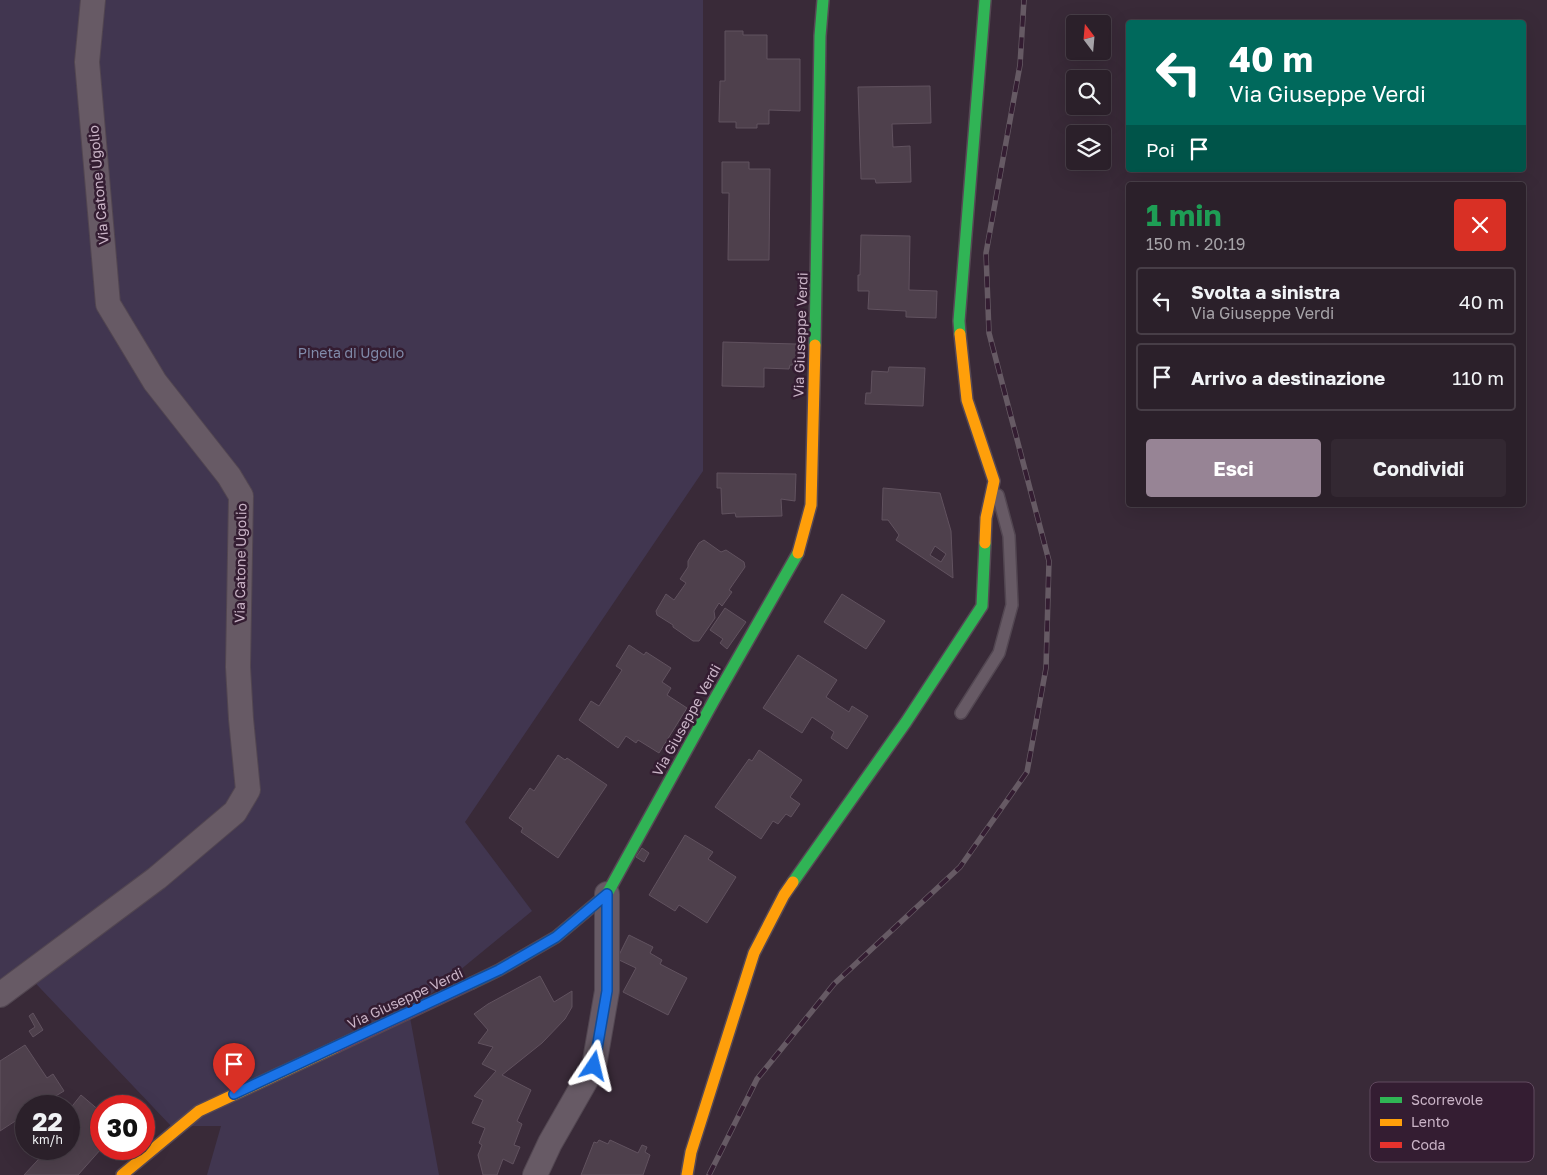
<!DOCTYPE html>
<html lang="it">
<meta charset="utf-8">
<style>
body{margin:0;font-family:"Golos Text",sans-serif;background:#332832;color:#f1f3f6;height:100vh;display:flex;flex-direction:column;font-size:19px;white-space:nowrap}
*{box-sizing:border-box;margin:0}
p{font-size:16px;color:#a6a3a8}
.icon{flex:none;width:28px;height:28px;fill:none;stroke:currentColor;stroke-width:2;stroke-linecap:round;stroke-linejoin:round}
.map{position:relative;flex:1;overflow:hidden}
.side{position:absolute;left:1126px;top:182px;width:400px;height:325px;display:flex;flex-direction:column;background:#2b202a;border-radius:5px;box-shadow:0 5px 20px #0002,0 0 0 1px #473e47}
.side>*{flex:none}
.guide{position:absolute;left:1126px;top:20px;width:400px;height:152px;border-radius:5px;box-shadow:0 5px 20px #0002,0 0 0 1px #473e47;background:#00695c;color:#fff;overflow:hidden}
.needle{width:32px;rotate:344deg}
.controls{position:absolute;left:1066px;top:15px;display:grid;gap:10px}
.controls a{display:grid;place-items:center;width:45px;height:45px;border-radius:5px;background:#2b202a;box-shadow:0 5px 20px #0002,0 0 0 1px #473e47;font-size:25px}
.speed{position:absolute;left:15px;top:1095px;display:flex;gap:10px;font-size:25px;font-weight:700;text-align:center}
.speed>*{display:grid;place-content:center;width:65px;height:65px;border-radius:50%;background:#2b202a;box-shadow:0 5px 20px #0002,0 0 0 1px #473e47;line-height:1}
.speed small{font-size:12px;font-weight:400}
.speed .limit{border:8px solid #d22;background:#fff;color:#111}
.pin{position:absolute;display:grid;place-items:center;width:42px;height:42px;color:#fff;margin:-51px -21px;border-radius:50% 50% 50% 0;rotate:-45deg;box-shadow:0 0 5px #0007}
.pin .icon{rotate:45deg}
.me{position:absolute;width:55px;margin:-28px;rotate:10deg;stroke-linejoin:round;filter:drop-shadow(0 0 4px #0008)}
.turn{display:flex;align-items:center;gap:18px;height:105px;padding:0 20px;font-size:22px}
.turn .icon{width:65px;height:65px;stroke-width:2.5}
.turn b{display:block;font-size:35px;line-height:42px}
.then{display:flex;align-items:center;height:48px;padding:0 20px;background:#0003;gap:10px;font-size:19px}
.round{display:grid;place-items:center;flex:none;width:52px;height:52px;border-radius:5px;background:#332832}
.head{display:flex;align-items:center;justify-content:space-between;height:85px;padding:0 20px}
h1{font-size:30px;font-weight:700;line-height:38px;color:#1e9e55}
.button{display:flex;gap:10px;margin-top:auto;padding:10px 20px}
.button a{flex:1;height:58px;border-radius:5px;background:#978495;color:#fff;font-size:20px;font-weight:700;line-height:58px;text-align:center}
.button a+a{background:#332832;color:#f1f3f6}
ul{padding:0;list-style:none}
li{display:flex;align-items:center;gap:15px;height:68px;margin:0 10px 8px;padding:0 10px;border:2px solid #473e47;border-radius:5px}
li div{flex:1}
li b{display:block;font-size:19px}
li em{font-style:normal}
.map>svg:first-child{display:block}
.green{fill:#413650}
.building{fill:#4e404c;stroke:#61525f;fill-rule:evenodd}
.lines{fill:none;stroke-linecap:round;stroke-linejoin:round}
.lane-casing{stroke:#524651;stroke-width:14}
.street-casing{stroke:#524651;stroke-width:26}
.fast-casing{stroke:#564854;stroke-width:14}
.slow-casing{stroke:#564854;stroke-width:14}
.jam-casing{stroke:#564854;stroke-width:14}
.lane{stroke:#675a65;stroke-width:11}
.street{stroke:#675a65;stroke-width:24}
.fast{stroke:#30b455;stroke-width:11}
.slow{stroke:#ff9f0a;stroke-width:11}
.jam{stroke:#e5322d;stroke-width:11}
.rail-casing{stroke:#665a64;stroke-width:5.5}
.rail{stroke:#341d32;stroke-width:4;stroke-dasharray:11;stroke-linecap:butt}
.route-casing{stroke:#114b97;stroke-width:12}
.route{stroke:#1a73e8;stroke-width:9}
.labels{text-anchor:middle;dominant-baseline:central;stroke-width:5;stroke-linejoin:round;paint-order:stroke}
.street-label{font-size:14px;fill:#cab4c7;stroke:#341d32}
.park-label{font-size:14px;fill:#818baa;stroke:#341d32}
.key{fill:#341d32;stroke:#614a5f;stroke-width:1}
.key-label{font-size:14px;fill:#cab4c7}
</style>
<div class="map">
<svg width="1547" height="1175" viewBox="0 0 1547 1175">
<rect width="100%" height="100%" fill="#392a38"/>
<path class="green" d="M0 0H703V471L465 822 532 911 409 1012 439 1175H207L221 1126H171L22 969 0 979Z"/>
<path class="building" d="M725 31H743V35H767V59H800V111L769 110V124H757V128H736V122H719L720 81H725Z
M930 86 931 123 892 124 893 147 910 146 911 182 876 183 875 179H861L858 87Z
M722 162H749V169H770L769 260H728L729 193H722Z
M861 235 910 236 909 290 937 291 936 318 906 317V311L868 309 869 291H858V275H860Z
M723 342 796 344V365H790L789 369 764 368V387L722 386Z
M889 367 925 368 923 406 865 404 866 393H871L872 371 888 372Z
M717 473 796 474 795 501 781 499 782 516 736 517 735 513 722 514 721 488H717Z
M883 488 940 493 951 531 953 578 896 540 899 535 888 520H882ZM935 546 946 554 941 562 930 555Z
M704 540 721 552 726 550 744 562 745 567 729 590 732 592 722 606 719 603 714 611 715 618 699 641H693L673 627V625L657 615 656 611 666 594 674 600 686 583 680 579 688 567V561L699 543Z
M842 594 885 621 866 649 824 622Z
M725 608 746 622 727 649 720 643 723 639 710 630Z
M629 645 644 655 646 652 671 668 662 682 671 688 667 695 687 708 659 753 638 740 636 743 626 736 618 748 579 720 591 701 599 706 622 670 616 666Z
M798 655 837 680 826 697 849 712 852 706 868 716 847 749 831 738 834 732 812 717 802 733 763 708Z
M759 750 802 780 790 797 800 804 791 817 786 814 778 824 773 821 761 839 715 807 749 759 752 761Z
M558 755 565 760 567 758 607 785 558 858 521 832 523 828 509 818 530 788 534 791Z
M685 835 713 852 708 859 736 877 707 923 679 905 675 911 649 895Z
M642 848 649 853 644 862 636 857Z
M629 935 653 947 650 953 662 960 660 964 687 978 668 1015 623 992 636 968 617 959Z
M540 976 554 1002 572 991V1007L565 1019 542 1043 502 1075 531 1090 517 1121 522 1124 514 1145 520 1147 513 1164 503 1159 497 1175H483L478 1155 482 1145 479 1143 485 1128 472 1123 483 1100 474 1096 496 1071 482 1064 493 1047 478 1043 488 1030 474 1014 488 1004Z
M33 1013 43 1030 33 1037 29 1031 35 1027 29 1016Z
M25 1045 47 1078 53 1074 64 1091 39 1106H26V1114L0 1131V1061Z
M81 1095 101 1112V1149L78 1175H24L48 1149H69V1110Z
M144 1114 151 1120 149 1122 144 1119Z
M599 1140 608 1144 610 1140 638 1153 642 1145 647 1147 645 1152 650 1155 643 1175H581L594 1142 597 1143Z"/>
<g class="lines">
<defs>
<path id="lane" d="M961 713 999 653 1012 605 1009 536 998 495"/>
<path id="street" d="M0 995 157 878 235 812 248 790 241 719 238 667 241 496 229 476 155 382 108 304 87 62 93 0
M535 1175 550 1143 594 1066 607 991V894"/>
<path id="fast" d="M960 334 959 321 985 0
M815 345 820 36 823 0
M793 882 906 722 982 606 985 543
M472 983 499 970 556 937 607 894 713 702 798 553"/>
<path id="slow" d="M960 334 967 400 994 481 986 518 985 543
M798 553 811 505 815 345
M122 1175 199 1111 336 1047
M687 1175 691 1152 754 953 784 895 793 882"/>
<path id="jam" d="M336 1047 472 983"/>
</defs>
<use href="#lane" class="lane-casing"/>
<use href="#street" class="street-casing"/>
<use href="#fast" class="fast-casing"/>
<use href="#slow" class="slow-casing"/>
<use href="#jam" class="jam-casing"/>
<use href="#lane" class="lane"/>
<use href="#street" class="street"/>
<use href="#fast" class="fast"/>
<use href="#slow" class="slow"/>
<use href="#jam" class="jam"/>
<defs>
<path id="rail" d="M709 1175 757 1079 834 984 960 867 1027 772 1046 668 1049 561 989 333 986 253 1020 65 1024 0"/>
</defs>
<use href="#rail" class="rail-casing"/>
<use href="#rail" class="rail"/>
</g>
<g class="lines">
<defs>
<path id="route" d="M234 1094 499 970 556 937 607 894V991L594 1066"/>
</defs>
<use href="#route" class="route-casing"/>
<use href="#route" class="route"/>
</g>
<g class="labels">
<g class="street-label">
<text transform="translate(98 185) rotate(-95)">Via Catone Ugolio</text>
<text transform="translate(800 335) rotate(-88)">Via Giuseppe Verdi</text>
<text transform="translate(240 563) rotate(-89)">Via Catone Ugolio</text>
<text transform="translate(686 720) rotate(-61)">Via Giuseppe Verdi</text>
<text transform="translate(405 998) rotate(-25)">Via Giuseppe Verdi</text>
</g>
<g class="park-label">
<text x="351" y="352">Pineta di Ugolio</text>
</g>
</g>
<rect x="1370" y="1082" width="164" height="80" rx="8" class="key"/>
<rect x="1380" y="1097" width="22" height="6" fill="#30b455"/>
<rect x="1380" y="1119" width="22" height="7" fill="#ff9f0a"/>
<rect x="1380" y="1142" width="22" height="6" fill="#e5322d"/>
<g class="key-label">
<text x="1411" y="1105">Scorrevole</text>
<text x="1411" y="1127">Lento</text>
<text x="1411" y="1150">Coda</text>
</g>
</svg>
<div class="controls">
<a><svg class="needle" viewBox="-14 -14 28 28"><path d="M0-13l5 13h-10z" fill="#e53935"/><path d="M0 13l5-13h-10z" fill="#a6a3a8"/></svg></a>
<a><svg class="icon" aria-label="search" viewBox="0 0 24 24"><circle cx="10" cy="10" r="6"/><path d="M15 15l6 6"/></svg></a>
<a><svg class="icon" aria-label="layers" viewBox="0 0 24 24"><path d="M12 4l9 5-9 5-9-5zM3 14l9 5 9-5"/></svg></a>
</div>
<div class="speed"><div>22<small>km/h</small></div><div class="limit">30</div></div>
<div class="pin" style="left:234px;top:1094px;background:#d93025"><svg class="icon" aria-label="arrive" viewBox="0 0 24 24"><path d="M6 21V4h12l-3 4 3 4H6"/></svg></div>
<svg class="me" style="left:594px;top:1066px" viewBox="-20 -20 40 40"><path d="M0-17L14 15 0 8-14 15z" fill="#1a73e8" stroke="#fff" stroke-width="4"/></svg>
<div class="guide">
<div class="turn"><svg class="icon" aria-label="left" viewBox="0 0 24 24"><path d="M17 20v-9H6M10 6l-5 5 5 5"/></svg><div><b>40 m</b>Via Giuseppe Verdi</div></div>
<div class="then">Poi<svg class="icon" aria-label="arrive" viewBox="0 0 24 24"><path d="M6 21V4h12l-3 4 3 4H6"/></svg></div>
</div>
<section class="side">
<div class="head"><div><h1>1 min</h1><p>150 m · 20:19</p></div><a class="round" style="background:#d93025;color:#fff"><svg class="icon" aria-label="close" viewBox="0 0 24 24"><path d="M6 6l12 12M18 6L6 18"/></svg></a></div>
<ul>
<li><svg class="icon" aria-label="left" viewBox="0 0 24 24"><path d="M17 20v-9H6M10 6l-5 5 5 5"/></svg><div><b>Svolta a sinistra</b><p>Via Giuseppe Verdi</p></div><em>40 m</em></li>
<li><svg class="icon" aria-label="arrive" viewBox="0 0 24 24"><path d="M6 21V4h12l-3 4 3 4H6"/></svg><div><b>Arrivo a destinazione</b></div><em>110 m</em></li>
</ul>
<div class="button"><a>Esci</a><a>Condividi</a></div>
</section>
</div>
